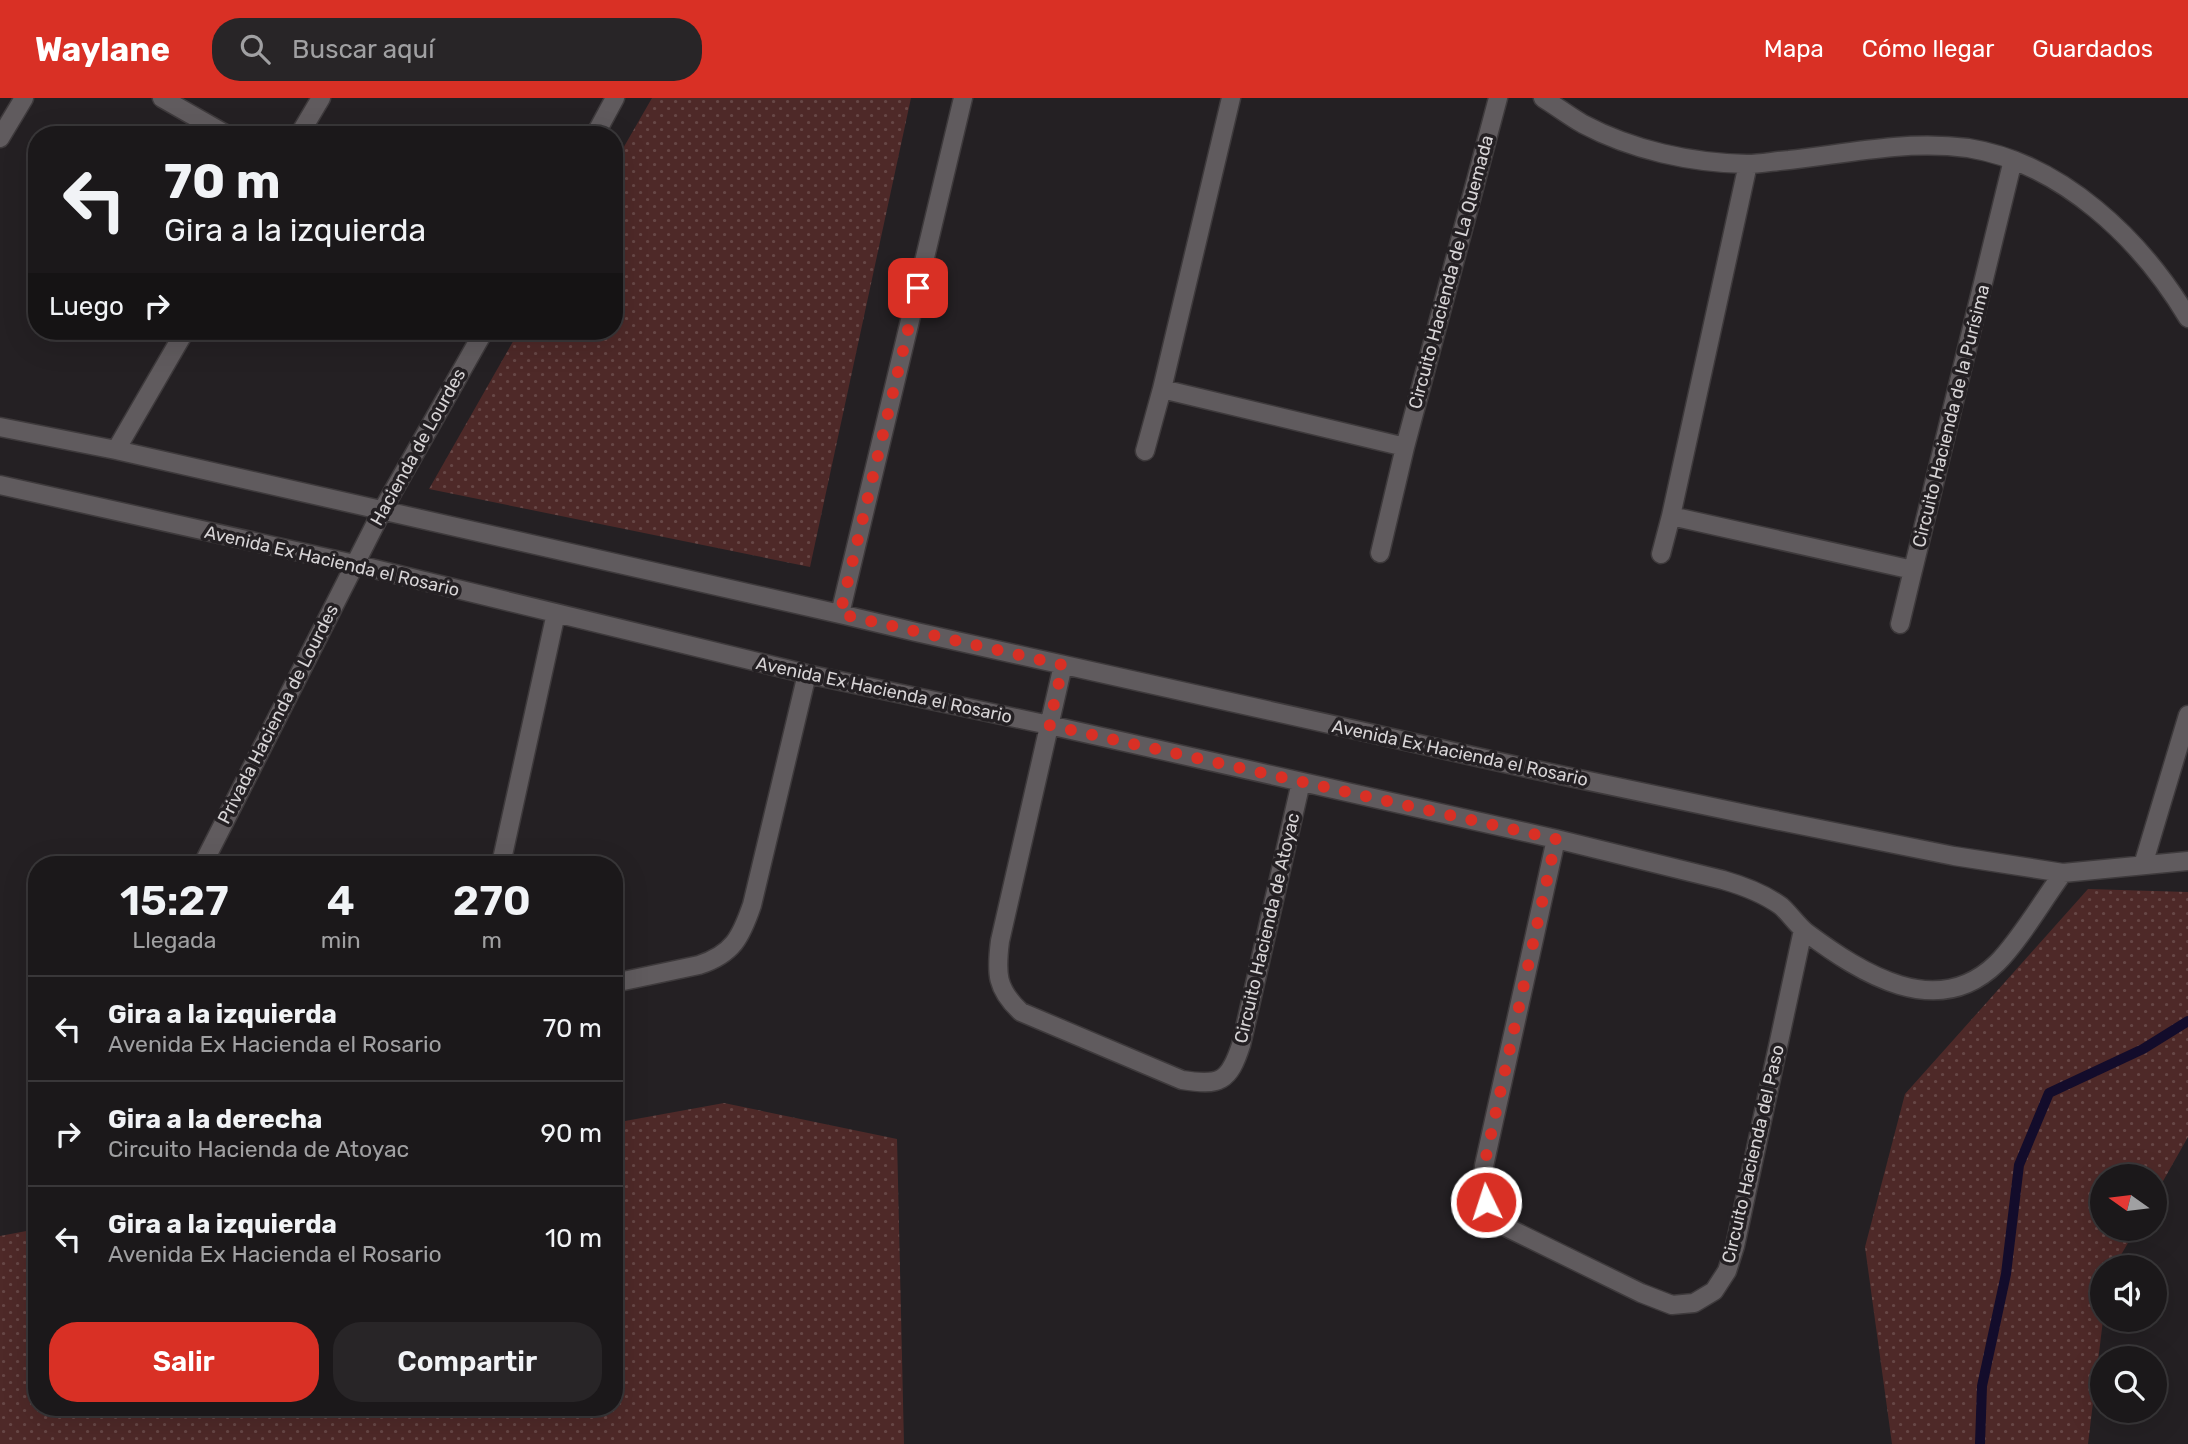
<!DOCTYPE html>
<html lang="es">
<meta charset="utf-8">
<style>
body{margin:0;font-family:Rubik,sans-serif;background:#282527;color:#f1f3f6;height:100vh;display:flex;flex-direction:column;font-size:26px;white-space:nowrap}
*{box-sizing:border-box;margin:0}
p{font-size:23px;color:#a0a0a2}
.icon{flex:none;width:38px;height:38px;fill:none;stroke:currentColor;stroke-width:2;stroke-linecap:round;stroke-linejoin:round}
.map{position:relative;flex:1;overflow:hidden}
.sheet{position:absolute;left:28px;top:758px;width:595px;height:560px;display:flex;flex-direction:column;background:#1b181a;border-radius:28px;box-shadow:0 7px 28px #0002,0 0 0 2px #393739}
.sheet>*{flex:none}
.top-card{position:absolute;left:28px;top:28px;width:595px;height:214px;border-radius:28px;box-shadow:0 7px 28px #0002,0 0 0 2px #393739;background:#1b181a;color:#f1f3f6;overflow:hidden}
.needle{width:46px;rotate:284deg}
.buttons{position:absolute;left:2090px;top:1066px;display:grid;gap:14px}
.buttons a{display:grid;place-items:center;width:77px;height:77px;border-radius:50%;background:#1b181a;box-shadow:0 7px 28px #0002,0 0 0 2px #393739;font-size:35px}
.pin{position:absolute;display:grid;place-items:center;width:60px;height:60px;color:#fff;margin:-30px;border-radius:14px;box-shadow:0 4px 10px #0006}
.me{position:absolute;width:77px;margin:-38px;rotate:356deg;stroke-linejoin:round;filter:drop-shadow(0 0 5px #0008)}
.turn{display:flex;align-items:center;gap:24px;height:147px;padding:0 21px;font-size:32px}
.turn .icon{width:91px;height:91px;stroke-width:2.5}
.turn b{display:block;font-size:49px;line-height:60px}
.then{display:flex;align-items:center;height:66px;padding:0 21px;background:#0003;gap:14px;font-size:26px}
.eta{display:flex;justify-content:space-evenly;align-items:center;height:119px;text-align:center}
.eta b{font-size:42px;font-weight:600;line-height:49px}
.action{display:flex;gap:14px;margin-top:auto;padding:14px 21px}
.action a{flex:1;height:80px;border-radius:28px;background:#d93025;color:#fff;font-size:28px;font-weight:600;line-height:80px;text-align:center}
.action a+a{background:#282527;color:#f1f3f6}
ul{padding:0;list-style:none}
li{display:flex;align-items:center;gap:21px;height:105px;padding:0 21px;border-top:2px solid #393739}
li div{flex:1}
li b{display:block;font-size:26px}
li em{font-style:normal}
header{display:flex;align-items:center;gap:42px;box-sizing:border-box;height:98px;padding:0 35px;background:#d93025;color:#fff}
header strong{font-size:33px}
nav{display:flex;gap:38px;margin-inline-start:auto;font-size:24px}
.search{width:490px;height:63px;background:#282527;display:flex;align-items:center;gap:18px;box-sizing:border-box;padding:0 24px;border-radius:28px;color:#a0a0a2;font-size:26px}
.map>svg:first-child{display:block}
.green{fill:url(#green-dots)}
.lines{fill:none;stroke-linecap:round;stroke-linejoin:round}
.stream{stroke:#130c2b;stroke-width:10}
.minor-casing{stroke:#3e3a3c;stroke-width:21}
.minor{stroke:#605b5e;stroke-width:18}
.route{stroke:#d93025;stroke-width:12;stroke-dasharray:0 21.6}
.labels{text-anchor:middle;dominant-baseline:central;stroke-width:7;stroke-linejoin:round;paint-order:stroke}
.street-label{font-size:18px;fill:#d7d4d6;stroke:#242023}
</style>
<header>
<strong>Waylane</strong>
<div class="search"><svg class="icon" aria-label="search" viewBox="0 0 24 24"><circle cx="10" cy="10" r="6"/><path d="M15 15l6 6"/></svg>Buscar aquí</div>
<nav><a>Mapa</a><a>Cómo llegar</a><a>Guardados</a></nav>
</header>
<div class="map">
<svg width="2188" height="1346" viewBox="0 0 2188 1346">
<defs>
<pattern id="green-dots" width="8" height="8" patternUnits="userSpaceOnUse" patternTransform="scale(1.75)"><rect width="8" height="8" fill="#4e2928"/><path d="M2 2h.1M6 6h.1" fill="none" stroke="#674746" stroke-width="1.8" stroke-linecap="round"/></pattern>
</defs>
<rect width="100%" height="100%" fill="#242023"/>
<path class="green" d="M652 0H911L810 469 429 391 519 233H614V66Z
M2088 791 2188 794V1039L2154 1099V1078H2102V1130L2136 1131 2114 1169H2102V1222H2103L2088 1346H1892L1865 1149 1905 996Z
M724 1005 897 1041 904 1346H0V1138L37 1131V1309H614V1025Z"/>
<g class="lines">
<path class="stream" d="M1980 1346 1982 1288 2006 1176 2019 1067 2049 995 2143 951 2188 923"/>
<defs>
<path id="minor" d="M162 0 227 37
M1231 0 1162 291 1405 349 1498 0
M1543 0C1556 8 1569 18 1583 26 1632 52 1691 65 1747 66 1760 66 1775 63 1789 62 1824 58 1859 52 1894 49 1918 47 1944 47 1968 50 2062 65 2141 141 2188 220
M299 37 321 0
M595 37 615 0
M0 40 24 0
M1748 66 1671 418 1913 472 2013 62
M0 329 116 352 840 516 916 534 1522 669 1760 719 1954 758 2063 775C2043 802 2020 842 1997 865 1937 924 1861 875 1807 835 1797 827 1790 816 1781 808 1763 795 1744 788 1723 782L1556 741 1049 627 807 576 354 466 0 387
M116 352 185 233
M1145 353 1162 291
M1380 455 1405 349
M1661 456 1671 418
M840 516 963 0
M1900 526 1913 472
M1063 567 1000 843C996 875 996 891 1021 914L1182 982C1220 988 1229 984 1241 947L1301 684
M1556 741 1484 1068C1483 1098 1485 1109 1508 1130L1641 1195 1672 1207 1694 1205 1714 1193 1727 1173 1735 1148 1803 832
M203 766 382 413 484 233
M501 766 556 515
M2143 767 2188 617
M2063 775 2188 763
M614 885 699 867C733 856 741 839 752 807L807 576"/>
</defs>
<use href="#minor" class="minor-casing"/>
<use href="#minor" class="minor"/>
</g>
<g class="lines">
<path class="route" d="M918 190 840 516 1063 567 1049 627 1556 741 1484 1068 1483 1085 1486 1104"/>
</g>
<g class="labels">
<g class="street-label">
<text transform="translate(1451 174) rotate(-75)">Circuito Hacienda de La Quemada</text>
<text transform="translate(1951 318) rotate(-76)">Circuito Hacienda de la Purísima</text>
<text transform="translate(418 349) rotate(-61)">Hacienda de Lourdes</text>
<text transform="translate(332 463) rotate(13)">Avenida Ex Hacienda el Rosario</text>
<text transform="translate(884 592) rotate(12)">Avenida Ex Hacienda el Rosario</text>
<text transform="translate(278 616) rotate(-63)">Privada Hacienda de Lourdes</text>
<text transform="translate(1460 655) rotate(12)">Avenida Ex Hacienda el Rosario</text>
<text transform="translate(1267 830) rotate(-77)">Circuito Hacienda de Atoyac</text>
<text transform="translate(1753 1056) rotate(-77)">Circuito Hacienda del Paso</text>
</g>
</g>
</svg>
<div class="buttons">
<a><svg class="needle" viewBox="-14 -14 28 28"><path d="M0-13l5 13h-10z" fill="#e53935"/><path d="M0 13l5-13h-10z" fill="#a0a0a2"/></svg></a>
<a><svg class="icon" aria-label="sound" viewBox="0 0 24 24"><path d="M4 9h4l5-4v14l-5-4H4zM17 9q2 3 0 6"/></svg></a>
<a><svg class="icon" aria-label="search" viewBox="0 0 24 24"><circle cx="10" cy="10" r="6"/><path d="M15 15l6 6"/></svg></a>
</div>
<div class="pin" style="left:918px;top:190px;background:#d93025"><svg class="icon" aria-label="arrive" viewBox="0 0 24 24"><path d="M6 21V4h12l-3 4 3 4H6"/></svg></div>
<svg class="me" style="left:1486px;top:1104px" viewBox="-20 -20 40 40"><circle r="17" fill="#d93025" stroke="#fff" stroke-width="3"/><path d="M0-11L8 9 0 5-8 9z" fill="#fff"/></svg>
<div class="top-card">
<div class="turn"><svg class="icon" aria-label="left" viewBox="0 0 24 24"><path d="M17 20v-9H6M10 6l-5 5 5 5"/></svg><div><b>70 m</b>Gira a la izquierda</div></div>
<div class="then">Luego<svg class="icon" aria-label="right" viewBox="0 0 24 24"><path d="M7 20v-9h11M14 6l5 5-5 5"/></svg></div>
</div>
<section class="sheet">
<div class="eta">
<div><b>15:27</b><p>Llegada</p></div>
<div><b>4</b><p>min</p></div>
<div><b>270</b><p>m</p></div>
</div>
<ul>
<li><svg class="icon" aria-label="left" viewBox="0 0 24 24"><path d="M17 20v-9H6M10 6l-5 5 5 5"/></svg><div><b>Gira a la izquierda</b><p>Avenida Ex Hacienda el Rosario</p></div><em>70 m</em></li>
<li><svg class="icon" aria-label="right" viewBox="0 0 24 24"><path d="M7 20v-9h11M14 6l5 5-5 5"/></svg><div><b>Gira a la derecha</b><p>Circuito Hacienda de Atoyac</p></div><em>90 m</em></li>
<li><svg class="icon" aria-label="left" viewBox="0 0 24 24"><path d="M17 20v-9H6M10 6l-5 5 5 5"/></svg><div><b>Gira a la izquierda</b><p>Avenida Ex Hacienda el Rosario</p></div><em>10 m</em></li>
</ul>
<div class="action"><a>Salir</a><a>Compartir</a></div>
</section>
</div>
